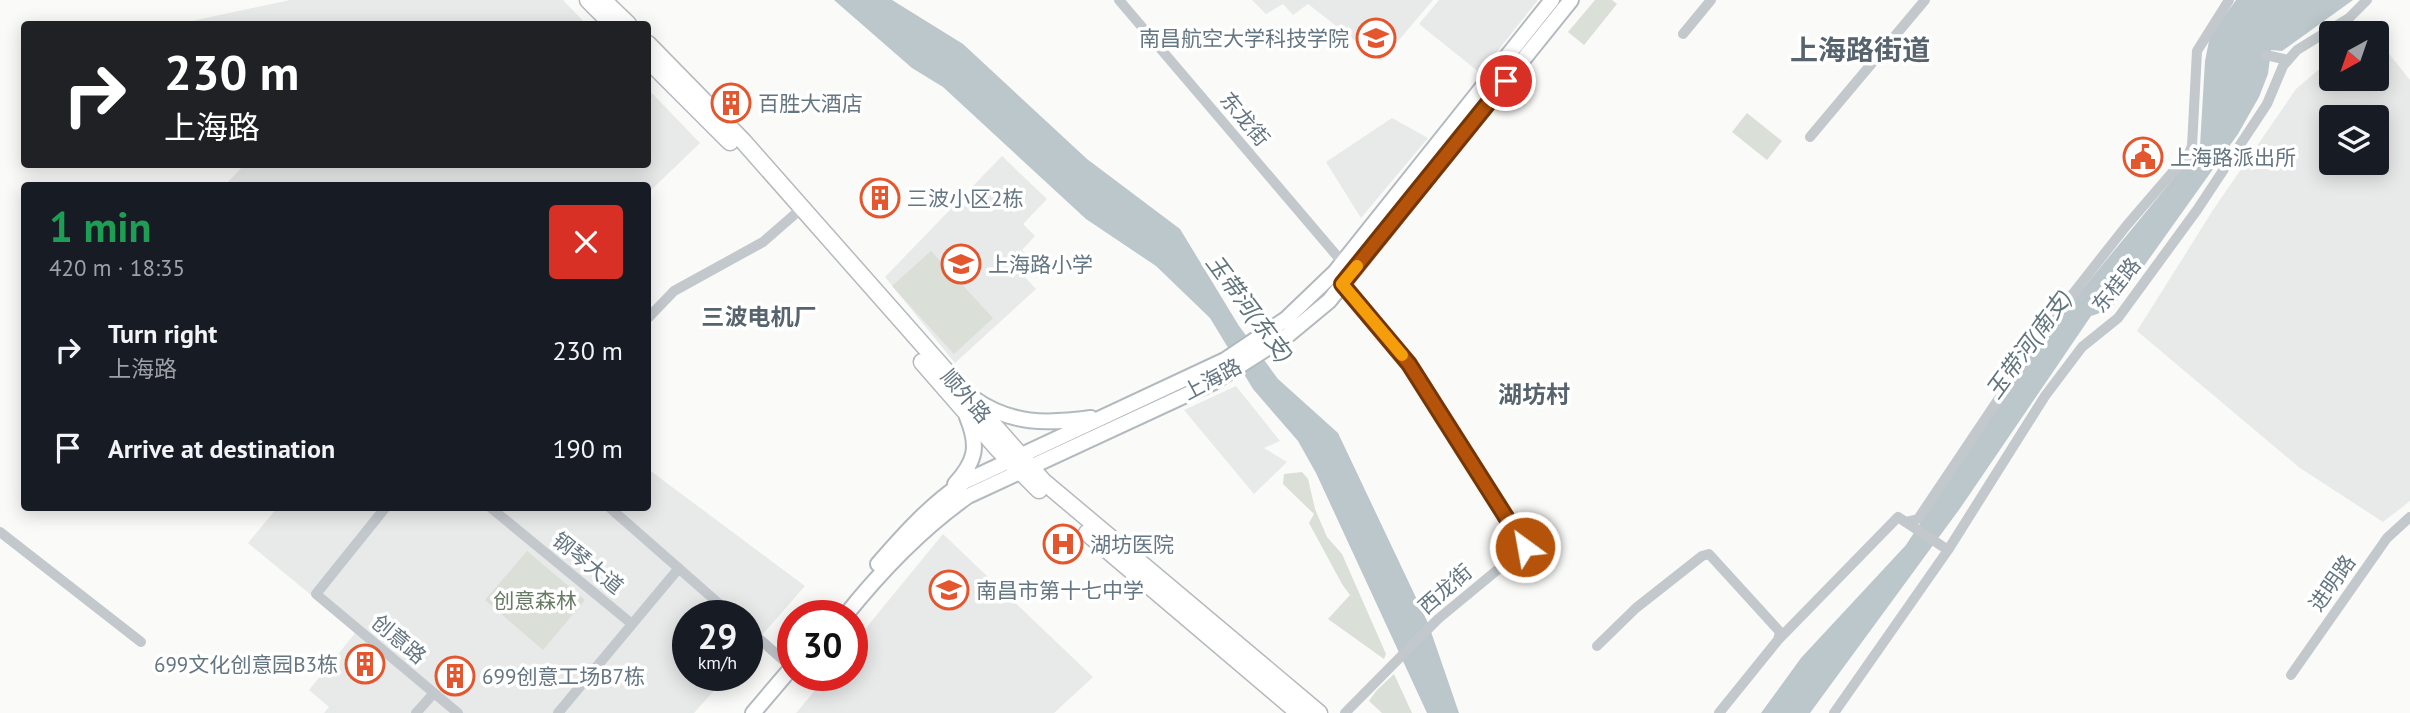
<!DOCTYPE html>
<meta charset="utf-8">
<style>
body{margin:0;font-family:"PT Sans","Noto Sans SC",sans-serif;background:#242831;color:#f1f3f6;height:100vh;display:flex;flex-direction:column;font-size:26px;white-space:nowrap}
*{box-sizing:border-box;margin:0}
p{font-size:23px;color:#9ea1a6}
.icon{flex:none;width:38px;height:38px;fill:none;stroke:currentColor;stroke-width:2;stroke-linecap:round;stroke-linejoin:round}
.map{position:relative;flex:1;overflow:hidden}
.sheet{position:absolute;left:21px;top:182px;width:630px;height:329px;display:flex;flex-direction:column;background:#171b24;border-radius:7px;box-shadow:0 4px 18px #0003}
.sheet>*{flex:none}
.guide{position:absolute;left:21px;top:21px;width:630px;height:147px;border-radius:7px;box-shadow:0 4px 18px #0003;background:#202124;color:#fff;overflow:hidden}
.needle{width:46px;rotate:220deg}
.fabs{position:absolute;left:2319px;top:21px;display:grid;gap:14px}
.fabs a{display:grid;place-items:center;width:70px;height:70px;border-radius:7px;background:#171b24;box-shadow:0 4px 18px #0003;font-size:35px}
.speed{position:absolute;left:672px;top:600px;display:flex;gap:14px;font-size:35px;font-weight:700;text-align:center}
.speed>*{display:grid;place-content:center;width:91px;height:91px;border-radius:50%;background:#171b24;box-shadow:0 4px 18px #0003;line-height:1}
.speed small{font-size:18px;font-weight:400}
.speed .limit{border:10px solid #d22;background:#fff;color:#111}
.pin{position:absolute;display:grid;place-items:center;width:60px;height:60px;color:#fff;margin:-30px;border:4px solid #fff;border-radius:50%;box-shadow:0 2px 7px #0007}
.me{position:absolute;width:77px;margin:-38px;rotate:328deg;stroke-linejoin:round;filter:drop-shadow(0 0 5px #0008)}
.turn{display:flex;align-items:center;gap:24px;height:147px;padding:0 28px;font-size:32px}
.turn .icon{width:91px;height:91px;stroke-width:2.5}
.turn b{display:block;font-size:49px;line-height:60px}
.round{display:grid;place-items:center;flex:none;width:74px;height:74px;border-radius:7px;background:#242831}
.overview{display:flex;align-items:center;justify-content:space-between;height:119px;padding:0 28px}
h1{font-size:42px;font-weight:800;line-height:52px;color:#1e9e55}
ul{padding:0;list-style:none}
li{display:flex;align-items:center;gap:21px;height:98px;padding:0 28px}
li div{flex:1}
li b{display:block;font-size:26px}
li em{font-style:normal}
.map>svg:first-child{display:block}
.built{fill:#e8e9e9;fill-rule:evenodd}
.green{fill:#dadfd7}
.water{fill:#bbc7cb}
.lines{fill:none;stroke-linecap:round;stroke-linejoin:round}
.secondary-casing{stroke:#b3babf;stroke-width:18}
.primary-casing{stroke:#b5babe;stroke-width:19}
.street{stroke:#c3c8cc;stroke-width:10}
.secondary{stroke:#fff;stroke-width:14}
.primary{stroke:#fff;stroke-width:16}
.route-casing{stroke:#753606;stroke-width:18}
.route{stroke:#b45309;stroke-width:12}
.slow{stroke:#f59e0b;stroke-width:12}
.labels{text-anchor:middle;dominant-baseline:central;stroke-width:7;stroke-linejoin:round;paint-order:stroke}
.poi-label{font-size:21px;fill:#657683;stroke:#fff;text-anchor:start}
.street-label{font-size:21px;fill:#657683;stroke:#fff}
.park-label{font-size:21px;fill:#687a64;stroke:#fff}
.water-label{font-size:23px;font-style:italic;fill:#60757c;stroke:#fff}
.neighbourhood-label{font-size:23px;font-weight:bold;fill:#57646e;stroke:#fff}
.quarter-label{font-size:24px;font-weight:bold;fill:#57646e;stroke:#fff}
.district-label{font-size:28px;font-weight:bold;fill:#57646e;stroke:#fff}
</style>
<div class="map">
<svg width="2410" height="713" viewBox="0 0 2410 713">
<rect width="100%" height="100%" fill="#fafaf8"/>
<path class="built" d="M290 0H563L586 24H178Z
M1252 0H1433L1381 61 1308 4 1293 15 1283 4 1266 14Z
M1439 0H1538L1480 73 1419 24Z
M2377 39 2410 80V501L2383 522 2300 468 2137 331 2213 210 2296 89 2331 59V79H2376ZM2331 117H2376V163H2331Z
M648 89 700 143 648 193V186L225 185 244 165 648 164Z
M1392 118 1428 138 1361 218 1326 162Z
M1002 156 1047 199 1023 224 1035 236 1022 250 1028 256 1020 272 1036 289 955 363 885 277Z
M1236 386 1280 441 1264 448 1287 462 1254 494 1184 410Z
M648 469 805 586 747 652V616H688V676H727L694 713H324L329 707 309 690 356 632 248 543 277 508H648Z
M943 534 1093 677 1054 713H796L827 676H852V645Z"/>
<path class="green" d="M1595 0H1612L1617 4 1584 45 1568 32Z
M1747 113 1782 141 1767 160 1732 132Z
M931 251 993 318 954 354 892 286Z
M1302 472 1308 479 1315 509 1327 537 1342 554 1386 654 1384 659 1328 619 1350 595 1342 584 1309 523 1314 514 1283 484 1284 474Z
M527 551 585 600 543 650 485 600Z
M1394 674 1412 713H1382L1369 701 1376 691Z"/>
<path class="water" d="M834 0H892L963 44 1087 159 1180 229 1239 326 1278 379 1338 433 1428 623 1459 713H1427L1316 473 1298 441 1253 389 1210 318 1156 266 1086 219 943 87 912 68Z
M2236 0H2353L2282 51 2271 50 2268 74 2259 97 2238 134 2129 287 2109 310 2091 316 1961 507 1810 713H1761L1801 658 1906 545 2035 347 2200 146 2205 61 2210 36Z"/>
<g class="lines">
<defs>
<path id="secondary" d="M973 398C1011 425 1047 424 1091 418
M955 484C976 461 979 446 967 417
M878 564C904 534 930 505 964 482L1225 360 1286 319 1335 272 1552 0
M845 616C881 571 921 529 968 496L1214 382 1288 335 1329 301 1571 0
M753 713 793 666"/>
<path id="primary" d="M588 0 612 24
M603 0 628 24
M648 44 743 141 1043 481 1319 713
M648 60 730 142
M922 362 997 448 1039 490
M1087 533 1299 713"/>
</defs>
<use href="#secondary" class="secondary-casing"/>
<use href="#primary" class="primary-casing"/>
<path class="street" d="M1119 0 1343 263
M1683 34 1711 0
M2266 55 2288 60
M1810 137 1925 0
M1342 284 1409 364 1525 547 1438 619 1345 713
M648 318 674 291 763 242 794 215
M385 508 316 594 458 713
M491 508 632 624
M610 508 733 616
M1905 522 1918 519 2049 324 2127 225 2189 153 2192 146 2197 51 2229 0
M0 532 141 642
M747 628 791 667
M1778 640 1898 517 1948 550
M1597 646 1636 608 1702 556 1709 554 1780 632 1778 640 1719 713
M2291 675 2387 538 2410 517
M416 713 434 693
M558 713 679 568
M1834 713 1948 550 2045 396 2082 347 2118 318 2197 210 2267 104 2283 66 2297 50 2349 18 2367 0"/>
<use href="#secondary" class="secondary"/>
<use href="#primary" class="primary"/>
</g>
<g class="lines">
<defs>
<path id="route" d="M1506 81 1342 284 1409 364 1525 547"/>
</defs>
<use href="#route" class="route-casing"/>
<use href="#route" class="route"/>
<path class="slow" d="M1357 266 1342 284 1402 355"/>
</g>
<defs>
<symbol id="school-ring" viewBox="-11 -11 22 22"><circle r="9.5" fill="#fff" stroke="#e4572e" stroke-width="1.5"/><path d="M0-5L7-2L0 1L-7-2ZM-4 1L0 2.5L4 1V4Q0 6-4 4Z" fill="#e4572e"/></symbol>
<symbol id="building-ring" viewBox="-11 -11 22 22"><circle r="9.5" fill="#fff" stroke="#e4572e" stroke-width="1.5"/><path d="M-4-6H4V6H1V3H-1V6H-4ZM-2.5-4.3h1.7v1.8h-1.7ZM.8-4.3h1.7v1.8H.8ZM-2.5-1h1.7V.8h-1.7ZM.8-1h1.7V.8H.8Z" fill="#e4572e"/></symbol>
<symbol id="civic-ring" viewBox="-11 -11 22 22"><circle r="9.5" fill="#fff" stroke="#e4572e" stroke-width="1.5"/><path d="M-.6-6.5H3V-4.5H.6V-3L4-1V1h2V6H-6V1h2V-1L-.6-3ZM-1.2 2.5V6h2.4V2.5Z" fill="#e4572e"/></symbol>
<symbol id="hospital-ring" viewBox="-11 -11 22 22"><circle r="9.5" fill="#fff" stroke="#e4572e" stroke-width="1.5"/><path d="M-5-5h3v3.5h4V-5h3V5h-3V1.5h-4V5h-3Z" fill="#e4572e"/></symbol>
</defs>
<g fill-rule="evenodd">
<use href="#school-ring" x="1354" y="16" width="44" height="44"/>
<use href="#building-ring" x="709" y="81" width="44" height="44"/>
<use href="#civic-ring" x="2121" y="135" width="44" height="44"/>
<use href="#building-ring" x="858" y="176" width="44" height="44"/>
<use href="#school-ring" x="939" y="242" width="44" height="44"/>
<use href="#hospital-ring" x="1041" y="522" width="44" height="44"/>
<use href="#school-ring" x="927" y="568" width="44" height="44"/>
<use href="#building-ring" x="343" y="642" width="44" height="44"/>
<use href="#building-ring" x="433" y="654" width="44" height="44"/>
</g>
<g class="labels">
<g class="poi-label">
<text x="1349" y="38" text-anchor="end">南昌航空大学科技学院</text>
<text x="758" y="103">百胜大酒店</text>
<text x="2170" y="157">上海路派出所</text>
<text x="907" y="198">三波小区2栋</text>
<text x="988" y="264">上海路小学</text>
<text x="1090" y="544">湖坊医院</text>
<text x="976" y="590">南昌市第十七中学</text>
<text x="338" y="664" text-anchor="end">699文化创意园B3栋</text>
<text x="482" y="676">699创意工场B7栋</text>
</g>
<g class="street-label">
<text transform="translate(1245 119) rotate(50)">东龙街</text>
<text transform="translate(2116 285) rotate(-51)">东桂路</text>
<text transform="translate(1212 379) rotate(-28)">上海路</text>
<text transform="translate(966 396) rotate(49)">顺外路</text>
<text transform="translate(588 563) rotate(39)">钢琴大道</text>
<text transform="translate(2332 583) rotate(-55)">进明路</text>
<text transform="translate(1445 589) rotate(-41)">西龙街</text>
<text transform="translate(399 639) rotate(40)">创意路</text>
</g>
<g class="park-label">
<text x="535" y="600">创意森林</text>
</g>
<g class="water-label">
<text transform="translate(1250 308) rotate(53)">玉带河(东支)</text>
<text transform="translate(2028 344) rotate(-54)">玉带河(南支)</text>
</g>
<g class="neighbourhood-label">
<text x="759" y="316">三波电机厂</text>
</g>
<g class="quarter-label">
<text x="1534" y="394">湖坊村</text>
</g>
<g class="district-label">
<text x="1860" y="49">上海路街道</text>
</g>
</g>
</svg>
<div class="fabs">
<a><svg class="needle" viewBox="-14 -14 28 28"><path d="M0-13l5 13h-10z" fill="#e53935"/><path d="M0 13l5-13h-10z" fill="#9ea1a6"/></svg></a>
<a><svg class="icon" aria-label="layers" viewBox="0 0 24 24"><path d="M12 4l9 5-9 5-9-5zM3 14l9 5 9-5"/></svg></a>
</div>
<div class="speed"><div>29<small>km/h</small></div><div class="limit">30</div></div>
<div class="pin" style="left:1506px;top:81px;background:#d93025"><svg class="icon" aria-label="arrive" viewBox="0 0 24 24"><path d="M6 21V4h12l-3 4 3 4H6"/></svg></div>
<svg class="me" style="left:1525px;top:547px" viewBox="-20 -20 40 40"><circle r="17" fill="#b45309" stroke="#fff" stroke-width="3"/><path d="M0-11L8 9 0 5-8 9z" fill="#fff"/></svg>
<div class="guide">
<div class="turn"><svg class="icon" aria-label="right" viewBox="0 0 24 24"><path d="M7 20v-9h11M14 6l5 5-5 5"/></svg><div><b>230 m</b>上海路</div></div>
</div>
<section class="sheet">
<div class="overview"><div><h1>1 min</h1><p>420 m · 18:35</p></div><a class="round" style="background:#d93025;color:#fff"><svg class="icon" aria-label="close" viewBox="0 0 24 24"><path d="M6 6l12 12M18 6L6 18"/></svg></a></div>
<ul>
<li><svg class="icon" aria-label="right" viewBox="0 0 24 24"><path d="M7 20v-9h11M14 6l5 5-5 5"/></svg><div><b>Turn right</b><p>上海路</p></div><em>230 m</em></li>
<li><svg class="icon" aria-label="arrive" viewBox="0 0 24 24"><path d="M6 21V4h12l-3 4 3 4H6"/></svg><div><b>Arrive at destination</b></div><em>190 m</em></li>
</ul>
</section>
</div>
